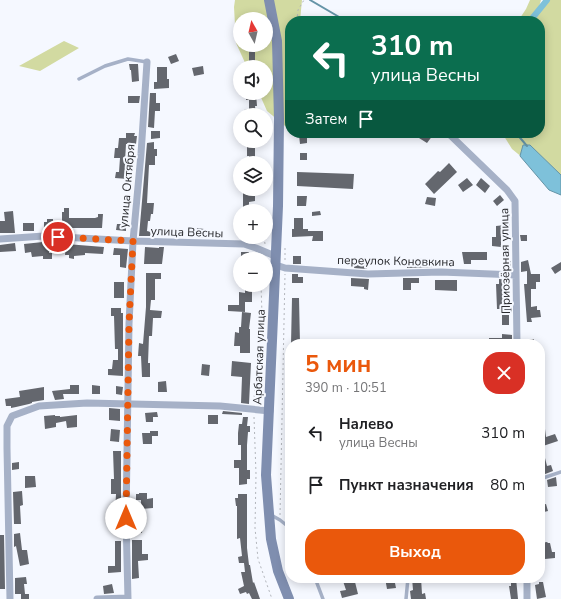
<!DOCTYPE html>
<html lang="ru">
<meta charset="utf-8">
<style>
body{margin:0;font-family:"Nunito Sans",sans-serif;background:#f2f2f2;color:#202124;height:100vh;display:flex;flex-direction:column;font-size:15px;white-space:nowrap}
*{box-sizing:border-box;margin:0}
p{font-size:13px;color:#757577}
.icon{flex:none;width:22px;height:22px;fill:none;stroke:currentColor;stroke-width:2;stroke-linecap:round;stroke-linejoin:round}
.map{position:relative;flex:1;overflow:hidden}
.side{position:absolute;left:285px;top:339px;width:260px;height:244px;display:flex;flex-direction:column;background:#fff;border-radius:16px;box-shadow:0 2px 10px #0003}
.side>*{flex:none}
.banner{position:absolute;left:285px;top:16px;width:260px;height:122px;border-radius:16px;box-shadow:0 2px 10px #0003;background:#0b6e4f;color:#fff;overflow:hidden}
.needle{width:26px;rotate:352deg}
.fabs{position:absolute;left:233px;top:12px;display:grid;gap:8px}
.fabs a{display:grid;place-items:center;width:40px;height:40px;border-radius:50%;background:#fff;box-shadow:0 2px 10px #0003;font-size:20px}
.pin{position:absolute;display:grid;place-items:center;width:34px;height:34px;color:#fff;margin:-17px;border:2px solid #fff;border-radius:50%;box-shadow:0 1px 4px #0007}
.me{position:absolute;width:44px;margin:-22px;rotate:0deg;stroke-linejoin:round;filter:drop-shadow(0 0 3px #0008)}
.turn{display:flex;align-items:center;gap:14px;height:84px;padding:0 20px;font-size:18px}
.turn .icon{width:52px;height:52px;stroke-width:2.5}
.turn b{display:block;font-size:28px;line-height:34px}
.then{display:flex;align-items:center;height:38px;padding:0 20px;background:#0003;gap:8px;font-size:15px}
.round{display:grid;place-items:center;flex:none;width:42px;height:42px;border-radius:16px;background:#f2f2f2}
.summary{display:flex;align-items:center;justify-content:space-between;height:68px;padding:0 20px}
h1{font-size:24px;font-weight:700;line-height:30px;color:#ea580c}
.action{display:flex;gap:8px;margin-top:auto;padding:8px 20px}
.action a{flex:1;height:46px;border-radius:16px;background:#ea580c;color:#fff;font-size:16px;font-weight:700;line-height:46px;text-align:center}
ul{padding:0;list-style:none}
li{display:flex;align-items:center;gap:12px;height:52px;padding:0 20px}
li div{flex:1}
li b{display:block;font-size:15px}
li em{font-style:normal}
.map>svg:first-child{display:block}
.green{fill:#d2daa1;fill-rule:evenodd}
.water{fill:#7ec1da;stroke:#6594a7}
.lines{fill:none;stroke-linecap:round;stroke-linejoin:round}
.stream{stroke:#6594a7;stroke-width:2}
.canal{stroke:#7ec1da;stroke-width:6}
.building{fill:#64676e}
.path{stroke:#b2b5bb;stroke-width:1;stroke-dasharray:2 3;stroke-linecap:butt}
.lane{stroke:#a6b1c7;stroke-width:3.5}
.street{stroke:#a6b1c7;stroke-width:7}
.secondary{stroke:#7f8eaf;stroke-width:10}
.route{stroke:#ea580c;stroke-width:7;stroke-dasharray:0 12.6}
.labels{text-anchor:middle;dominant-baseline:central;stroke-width:4;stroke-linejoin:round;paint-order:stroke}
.street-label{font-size:12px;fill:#2a2b2f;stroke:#f5f8ff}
</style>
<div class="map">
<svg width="561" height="599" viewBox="0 0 561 599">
<rect width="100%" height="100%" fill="#f5f8ff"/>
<path class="green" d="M235 0H302L300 21H290V130L267 111 259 93H266V67H247L236 43 234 7ZM240 19H266V45H240Z
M530 0H541L539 7 545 0H561V189L512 149 502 133H540V21H518L526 9Z
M64 41 79 48 40 71 19 66Z"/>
<path class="water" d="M523 145H530L561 175V195L549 190 520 156Z"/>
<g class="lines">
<path class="stream" d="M310 0 346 21
M516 133 527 146"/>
<path class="canal" d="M530 21 547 0"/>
</g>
<path class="building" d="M249 51H255V64L249 65Z
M176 54 179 61 171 64 168 57Z
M129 64H138L139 81 132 82 131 70H130Z
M203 66 204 74 194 76 192 68Z
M157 67H167V79H169V88L154 89V82H157Z
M150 93H156V103H160V111H155L154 128 148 127Z
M246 93H256L257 106H255L256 115H245L244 110 249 109V100H246Z
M128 96H140L139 103H128Z
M151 131H160V138L151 139Z
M126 133H135L134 136H137L136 144H126L125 162 129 163 128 179 115 178 116 172H119L120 158H114L115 148H118L119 138H126Z
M423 133H431L433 135 427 143 419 138Z
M299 135H307V143L300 144Z
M247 141H255V162H249V156H247Z
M154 142V149H157V156H155V165H149L147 203H154L153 214H151L150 221H148L147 231 151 232 150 236H139L147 143Z
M300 153H307V160H300Z
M449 163 457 172 434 194 425 184 438 171 440 172Z
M297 172 354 174 353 189 297 186Z
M467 178 473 185 463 192 458 185Z
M481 178 490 186 485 193 476 185Z
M255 190V201L249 202V211H243V191Z
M500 195 504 200 497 206 493 201Z
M297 196H307L306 206H297Z
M427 197 436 198 435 206 425 204Z
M64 208H69V218H95L98 217V214H103L102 228H44V222H47V219H53V222H62V212H64Z
M13 211 15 233H0V221H5L4 212Z
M320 211 321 215 312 216V212Z
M510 212V232L501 234V247L492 246V237H496V226L505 225 504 213Z
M294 218H303V229H308V231H323V241H312L313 236 292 237V229H294Z
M23 223H34V231H23Z
M117 224H126V231L116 230Z
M197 228 204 229V230H208V232L217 233V238L196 237Z
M520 235H527V241H521Z
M43 242 49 243V253H52V259H43V256L32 257 31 252 25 253 24 244Z
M15 243 16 251 0 252V245Z
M66 244 104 247 103 254 85 253V255L74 256V259L69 258V255H65Z
M145 247 159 248V247H164L162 264H144Z
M114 248 128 249 126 268 120 267V255H113Z
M241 252H249L248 259H243L244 257H241Z
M462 252H487V260H471V264H464Z
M293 256H301V264H293Z
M355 258 368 259 367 269 354 268Z
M407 258 434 259V267L407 268Z
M528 260 531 274H540V282H536V289H531V307L537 306V310H540L541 317 531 318 532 322H527L524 284H527V271L521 272V262Z
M505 261H511V269H505Z
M561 262V270L555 274 551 268Z
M146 273H161V279H155V300H151L150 310 162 311 161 318H153L152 336H149L148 363H150V377H142L141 356H138L139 343 143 344 146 307Z
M292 274H298V277H303V283H292Z
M351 278 369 279 368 290 364 289V287L351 286Z
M403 278H419V283H411V290H403Z
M499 279 508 280 509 306H511L512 313H509V325H502V309H497L496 284H499Z
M435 280H457V291L435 290Z
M114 282H124V298H114Z
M245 285H252V302H245V312L228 311V305H239V292L245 293Z
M292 298H299L300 344H291Z
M111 308H121V313H123V376L108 375V369H112L113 360H118V349H115L114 316H111Z
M242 312 251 313 249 329H250V353H240V346H234L235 332 239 333V327H241Z
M502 334 512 335V341H508V344H489V338H502Z
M526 339H534V344H526Z
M232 361 251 363 249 404 241 403 242 377 231 376Z
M202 364 210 365 209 376 201 375Z
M166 381 167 392H158V382Z
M70 385H79V394H63L64 399 55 400 52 391 70 389Z
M92 385 100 386V394H92Z
M116 386 123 387 122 395 116 394Z
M44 387V400L32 402V403L29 404 16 407 11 408V406H6L5 399 20 397 19 391Z
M109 408 120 409V421L109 420Z
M223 411 242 413V415L222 414Z
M157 412 158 417H153V422H146L145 413Z
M55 415V416H60V417L77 415V427L67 428 66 421 56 423V427L45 429 44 416Z
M208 415H218V424H208Z
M243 417H248L247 426H250V432H248L247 445V470H250V479H247V484L239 485V468H234V460H241V445H238V433L239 424H242Z
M111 429 120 430 119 442 110 441Z
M545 429 546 437 555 434 558 441 540 447V430Z
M150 431H158V436H152V444H143L142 433H150Z
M113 451H121V532H115V519H112V513H115L116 494H111V479H114Z
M545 458 547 466 551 465 553 471 540 476V459Z
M19 462V469L12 470V463Z
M25 476H35L36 487 25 488Z
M556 477 557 486 548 487 547 480Z
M22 491 23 505 20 506 21 524H14L13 492Z
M139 493H147V499L153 498V508L141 509V500H136V494H139Z
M238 494H247V548L249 565H250L253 583 254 582 260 599H252L249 593 247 594 246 592 240 594 238 589 244 586 241 572H245L244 563H239L238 557 242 556 240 538 237 539V506H236L235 498H238Z
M546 504 548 511 540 513V505Z
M540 513H543L545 529 540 530Z
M133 519H143L142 533H133Z
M20 533 22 550H27L29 564 20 566 16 546 14 547V534Z
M0 535H4L5 589H0Z
M132 540H142V554H148V560L138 561 139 578 132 579Z
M115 541H121V572L108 573V566H115Z
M547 542 548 543H550L552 552H555V558L545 559V566L540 567V543Z
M26 577 27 584H24L25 594H15V578Z
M342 578H354L358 594 342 598 340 591 346 590Z
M385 578H394L396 588 387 589Z
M412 578H421L422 594 425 593 426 599H411L410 591 413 590Z
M511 578H516L518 599H511L509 586H511Z
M539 582H543L546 597 537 599 535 585 539 584Z
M112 584 114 593 104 594 103 586Z
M21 594H29V599H21Z"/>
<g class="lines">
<path class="path" d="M297 21 298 10 304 0
M287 125 290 96
M264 237 265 244
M285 248V261
M254 402 255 382 259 367 262 314 261 285
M254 417 256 474 255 528 258 559 272 599
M280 515 285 274"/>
<path class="lane" d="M79 79 105 66 128 59 147 62
M540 479 561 472
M271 515 280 520 290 528
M315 578 323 599
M406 599 408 578"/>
<path class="street" d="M448 133 507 190 515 201 517 344
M0 239 44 236 133 241 244 244 256 248 275 256
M276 265 285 268 368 274 441 272 516 275
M10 599 7 448V426L12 416 39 406 87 403 220 406 270 411
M97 599 128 598
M128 599 126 518 129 324 133 241 141 154 147 62
M527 599V578"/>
<path class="secondary" d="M269 0 277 41 279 119 278 206 266 475 271 539 278 571 289 599"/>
</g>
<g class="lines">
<path class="route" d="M58 237 133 241 129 324 126 518"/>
</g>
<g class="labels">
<g class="street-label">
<text transform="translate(127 186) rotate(-85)">улица Октября</text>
<text transform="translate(187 232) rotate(2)">улица Весны</text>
<text transform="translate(396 261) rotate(1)">переулок Коновкина</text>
<text transform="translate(505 261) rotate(-91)">Приозёрная улица</text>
<text transform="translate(259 357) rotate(-88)">Арбатская улица</text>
</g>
</g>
</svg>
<div class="fabs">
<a><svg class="needle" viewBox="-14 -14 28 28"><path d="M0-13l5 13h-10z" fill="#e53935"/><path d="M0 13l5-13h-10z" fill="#757577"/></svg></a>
<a><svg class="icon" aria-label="sound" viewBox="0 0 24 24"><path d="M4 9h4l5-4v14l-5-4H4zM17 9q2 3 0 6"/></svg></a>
<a><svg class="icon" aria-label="search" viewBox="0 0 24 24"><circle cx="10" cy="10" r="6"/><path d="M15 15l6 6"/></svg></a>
<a><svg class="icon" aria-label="layers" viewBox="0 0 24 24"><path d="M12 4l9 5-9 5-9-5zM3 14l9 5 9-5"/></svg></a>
<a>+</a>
<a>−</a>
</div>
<div class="pin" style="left:58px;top:237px;background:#d93025"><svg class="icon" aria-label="arrive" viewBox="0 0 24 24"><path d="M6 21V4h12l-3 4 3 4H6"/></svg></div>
<svg class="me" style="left:126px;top:518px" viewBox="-20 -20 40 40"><circle r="19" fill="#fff"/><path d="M0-13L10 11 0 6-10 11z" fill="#ea580c"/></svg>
<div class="banner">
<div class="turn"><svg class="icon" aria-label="left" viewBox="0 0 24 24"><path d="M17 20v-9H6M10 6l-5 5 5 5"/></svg><div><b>310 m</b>улица Весны</div></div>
<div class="then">Затем<svg class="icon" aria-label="arrive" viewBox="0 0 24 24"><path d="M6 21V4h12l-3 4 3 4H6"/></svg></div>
</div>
<section class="side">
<div class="summary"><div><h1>5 мин</h1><p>390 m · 10:51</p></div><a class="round" style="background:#d93025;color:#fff"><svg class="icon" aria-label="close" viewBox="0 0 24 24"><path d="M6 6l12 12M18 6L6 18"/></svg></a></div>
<ul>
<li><svg class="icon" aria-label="left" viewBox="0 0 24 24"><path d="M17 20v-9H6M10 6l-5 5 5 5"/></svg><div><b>Налево</b><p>улица Весны</p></div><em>310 m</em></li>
<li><svg class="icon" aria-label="arrive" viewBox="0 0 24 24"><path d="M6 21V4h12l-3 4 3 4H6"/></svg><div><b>Пункт назначения</b></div><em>80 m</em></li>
</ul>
<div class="action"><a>Выход</a></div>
</section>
</div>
